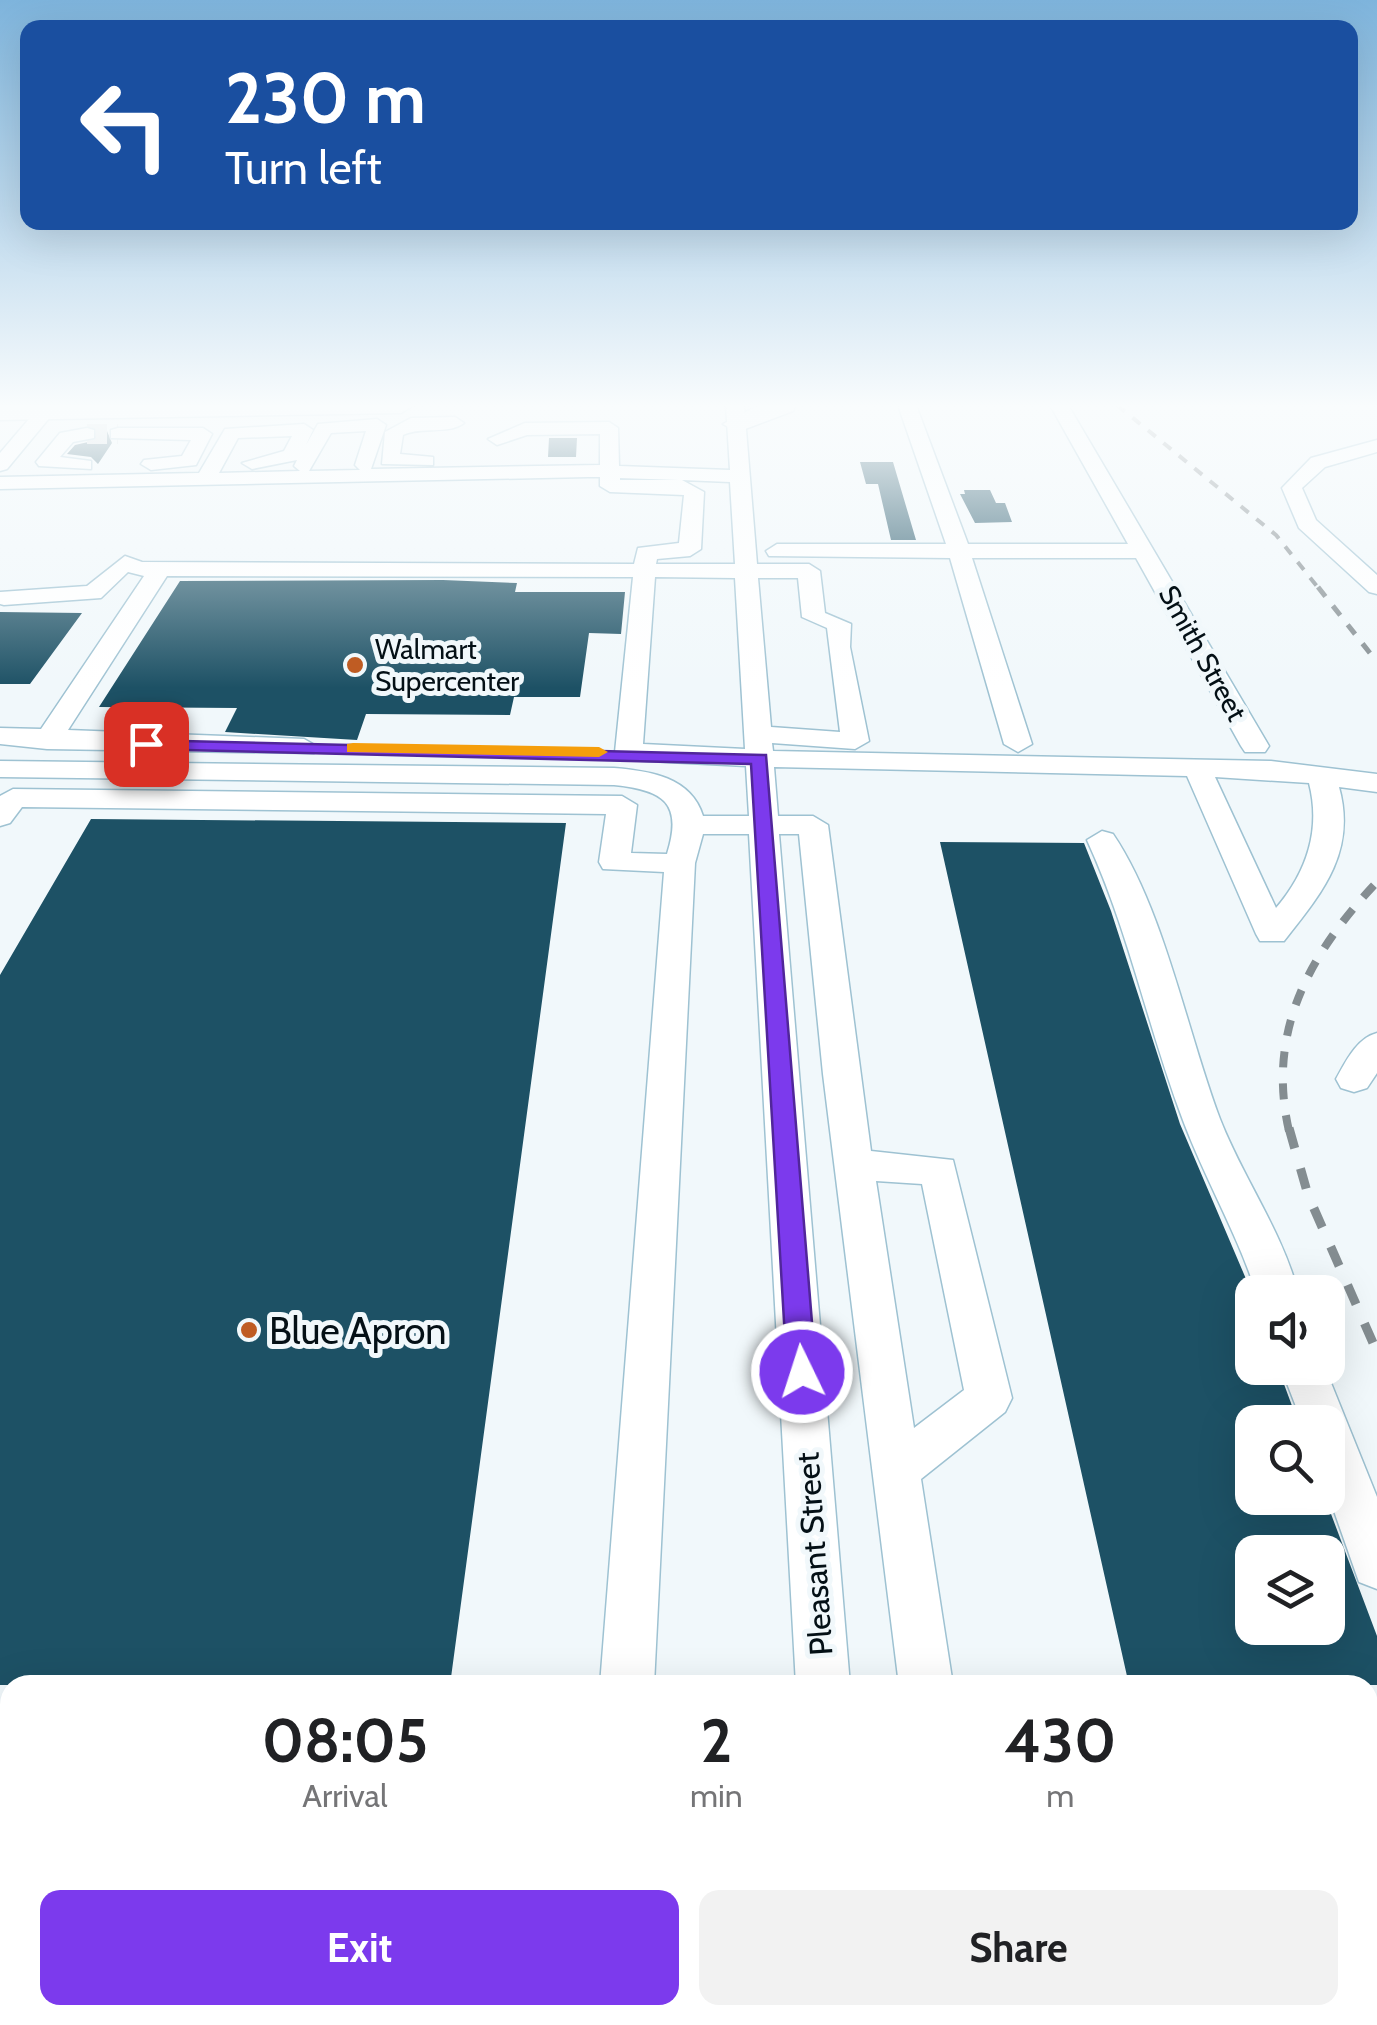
<!DOCTYPE html>
<style>
body{margin:0;font-family:Cabin,sans-serif;background:#f2f2f2;color:#202124;height:100vh;display:flex;flex-direction:column;font-size:38px;white-space:nowrap}
*{box-sizing:border-box;margin:0}
p{font-size:32px;color:#757577}
.icon{flex:none;width:55px;height:55px;fill:none;stroke:currentColor;stroke-width:2;stroke-linecap:round;stroke-linejoin:round}
.map{position:relative;flex:1;overflow:hidden}
.details{position:absolute;left:0px;top:1675px;width:1378px;height:350px;display:flex;flex-direction:column;background:#fff;border-radius:30px 30px 0 0;box-shadow:0 10px 40px #0002}
.details>*{flex:none}
.hud{position:absolute;left:20px;top:20px;width:1338px;height:210px;border-radius:20px;box-shadow:0 10px 40px #0002;background:#1a4fa0;color:#fff;overflow:hidden}
.buttons{position:absolute;left:1235px;top:1275px;display:grid;gap:20px}
.buttons a{display:grid;place-items:center;width:110px;height:110px;border-radius:20px;background:#fff;box-shadow:0 10px 40px #0002;font-size:50px}
.pin{position:absolute;display:grid;place-items:center;width:85px;height:85px;color:#fff;margin:-42px;border-radius:20px;box-shadow:0 5px 15px #0006}
.me{position:absolute;width:110px;margin:-55px;rotate:356deg;stroke-linejoin:round;filter:drop-shadow(0 0 8px #0008)}
.turn{display:flex;align-items:center;gap:35px;height:210px;padding:0 40px;font-size:45px}
.turn .icon{width:130px;height:130px;stroke-width:2.5}
.turn b{display:block;font-size:70px;line-height:85px}
.eta{display:flex;justify-content:space-evenly;align-items:center;height:170px;text-align:center}
.eta b{font-size:60px;font-weight:700;line-height:70px}
.primary-button{display:flex;gap:20px;margin-top:auto;padding:20px 40px}
.primary-button a{flex:1;height:115px;border-radius:20px;background:#7c3aed;color:#fff;font-size:40px;font-weight:700;line-height:115px;text-align:center}
.primary-button a+a{background:#f2f2f2;color:#202124}
.map>svg:first-child{display:block}
.building{fill:#1d5165;fill-rule:evenodd}
.lines{fill:none;stroke-linecap:round;stroke-linejoin:round}
.minor-tunnel{stroke:#cdd5d9;stroke-width:20;stroke-dasharray:20 10;stroke-linecap:butt}
.minor-casing{stroke:#9ec2d2;stroke-width:3}
.highway-casing{stroke:#9ec2d2;stroke-width:3}
.minor{fill:#fff;fill-rule:evenodd}
.highway{fill:#fff;fill-rule:evenodd}
.rail-far3{stroke:#848d91;stroke-width:4;stroke-dasharray:10 10;stroke-linecap:butt}
.rail-far2{stroke:#848d91;stroke-width:5;stroke-dasharray:12 12;stroke-linecap:butt}
.rail-far1{stroke:#848d91;stroke-width:8;stroke-dasharray:16 16;stroke-linecap:butt}
.rail{stroke:#848d91;stroke-width:9;stroke-dasharray:21 21;stroke-linecap:butt}
.route{fill:#7c3aed;stroke:#51269a;stroke-width:2.5}
.slow{fill:#f59e0b}
.poi-dot{fill:#bf5c23;stroke:#f1f8fb;stroke-width:4}
.labels{text-anchor:middle;dominant-baseline:central;stroke-width:10;stroke-linejoin:round;paint-order:stroke}
.far-poi-label{font-size:28px;fill:#041016;stroke:#f1f8fb;text-anchor:start}
.far-street-label{font-size:28px;fill:#041016;stroke:#f1f8fb}
.street-label{font-size:32px;fill:#041016;stroke:#f1f8fb}
.near-poi-label{font-size:38px;fill:#041016;stroke:#f1f8fb;text-anchor:start}
</style>
<div class="map">
<svg width="1377" height="2025" viewBox="0 0 1377 2025">
<rect width="100%" height="100%" fill="#f1f8fb"/>
<path class="building" d="M98 431H107L112 443 98 464 91 457 67 454 75 445 97 440Z
M549 438H577L576 457H548Z
M860 462H893L916 540H891L878 484H866Z
M964 490H990L996 503H1005L1012 522 975 523 960 494H965Z
M443 580 517 583 515 592H625L621 634 589 633 580 697H514L510 715 366 714 357 740 225 732 237 708 99 707 180 581Z
M0 612 82 613 30 684H0Z
M91 819 566 823 450 1685H0V975Z
M940 842 1084 843 1111 911 1180 1124 1252 1293V1368H1278L1298 1422H1252V1498H1325L1377 1636V1685H1129ZM1252 1552H1328V1628H1252Z"/>
<g class="lines">
<path class="minor-tunnel" d="M87 434H118"/>
<defs>
<path id="minor" d="M41 405H60L7 469 0 471V453Z
M726 405H744L757 564H809L820 571 825 613 851 624 850 647 869 741 855 749 772 743 773 751 1271 761 1377 774V792L1339 787C1357 852 1322 893 1284 941H1260L1256 934 1187 776 774 767 778 816H813L828 825 871 1151 953 1160 1012 1398 1005 1412 921 1479 953 1685H899L823 1074 799 834H779L850 1685H796L749 834H703L695 863 654 1685H600L664 872 603 869 599 862 606 814 22 807 10 823 0 826V796L13 789 622 796 637 805 631 853 667 854C683 803 664 790 614 785L0 777V761L614 768C650 771 691 777 703 816H749L746 766 629 760 615 752 633 577 167 576 68 730 304 739 318 747 314 753 47 749 0 744V728L41 729 144 576 128 572 101 598 4 605 0 604V592L87 586 125 556 142 562 634 564 638 548 679 543 684 495 610 492 600 486V477H588L0 489V477L199 473 225 429 304 424 313 430 306 445 318 424 377 419 386 425 371 469 600 465V434L527 435 497 445 488 439 525 423 609 422 618 428 619 466 730 470ZM366 431 355 465 360 470 309 471 331 433ZM292 436 284 451 242 463 252 469 297 460 294 466 300 471 219 473 238 438ZM620 478 678 480H620ZM682 480 730 482 735 564H656L657 559 690 556 701 549 704 492ZM655 577 735 578 745 749 643 744ZM758 578H798L802 617 827 628 840 732 771 727ZM1215 777 1309 783C1321 829 1307 872 1276 908ZM876 1181 922 1184 964 1390 914 1428Z
M898 405H916L968 544H1128L1050 405H1068L1269 746 1265 752H1245L1241 746 1136 558H972L1032 744 1018 752 1004 744 950 558 769 556 766 551 777 544H946Z
M411 418 455 417 464 423C448 435 422 426 403 435L400 454 433 457V465L382 464 385 432Z
M87 428 94 430V438L73 442 60 457 91 461V469L39 466 36 462 60 433Z
M118 428H203L212 434 196 465 151 470 141 464 144 460 182 456 191 440 111 438V430Z
M1377 440V452L1325 467 1302 488 1316 520 1377 575V594L1369 592 1299 528 1282 488 1311 458Z
M1102 831 1113 834C1164 909 1187 1032 1220 1119 1243 1178 1282 1231 1298 1292H1256C1237 1233 1206 1181 1184 1123 1148 1029 1129 931 1087 840Z
M1377 1033V1073L1367 1088 1354 1092 1341 1088 1336 1079C1346 1061 1357 1038 1377 1033Z
M1281 1368H1325L1377 1497V1589L1359 1582 1328 1494V1422H1302Z
M574 2015H809L813 2025H574Z
M814 2015H878L879 2025H815Z
M941 2015H1005L1006 2025H942Z"/>
<path id="highway" d="M0 405H414L401 413 0 420Z
M759 405H796L793 411 737 432 723 424Z"/>
</defs>
<use href="#minor" class="minor-casing"/>
<use href="#highway" class="highway-casing"/>
<use href="#minor" class="minor"/>
<use href="#highway" class="highway"/>
<path class="rail-far3" d="M1117 405 1276 535 1320 590"/>
<path class="rail-far2" d="M1318 587 1377 662"/>
<path class="rail-far1" d="M1289 1131C1266 1031 1310 953 1377 882"/>
<path class="rail" d="M1289 1128 1308 1195 1377 1352"/>
</g>
<linearGradient id="sky" x2="0" y2="1"><stop stop-color="#7eb4dc"/><stop offset="0.59" stop-color="#f9fcfd"/><stop offset="1" stop-color="#f9fcfd" stop-opacity="0"/></linearGradient>
<rect width="1377" height="688" fill="url(#sky)"/>
<path class="route" d="M140 740 766 755 816 1372 812 1381 802 1385 791 1381 787 1372 751 764 146 749 137 744Z"/>
<path class="slow" d="M353 743 599 747 608 752 599 757 347 752V744Z"/>
<g class="poi-dot">
<circle cx="355" cy="665" r="10"/>
<circle cx="249" cy="1330" r="10"/>
</g>
<g class="labels">
<g class="far-poi-label">
<text x="375" y="649">Walmart<tspan x="375" dy="32">Supercenter</tspan></text>
</g>
<g class="far-street-label">
<text transform="translate(1203 653) rotate(61)">Smith Street</text>
</g>
<g class="street-label">
<text transform="translate(814 1554) rotate(-94)">Pleasant Street</text>
</g>
<g class="near-poi-label">
<text x="269" y="1330">Blue Apron</text>
</g>
</g>
</svg>
<div class="buttons">
<a><svg class="icon" aria-label="sound" viewBox="0 0 24 24"><path d="M4 9h4l5-4v14l-5-4H4zM17 9q2 3 0 6"/></svg></a>
<a><svg class="icon" aria-label="search" viewBox="0 0 24 24"><circle cx="10" cy="10" r="6"/><path d="M15 15l6 6"/></svg></a>
<a><svg class="icon" aria-label="layers" viewBox="0 0 24 24"><path d="M12 4l9 5-9 5-9-5zM3 14l9 5 9-5"/></svg></a>
</div>
<div class="pin" style="left:146px;top:744px;background:#d93025"><svg class="icon" aria-label="arrive" viewBox="0 0 24 24"><path d="M6 21V4h12l-3 4 3 4H6"/></svg></div>
<svg class="me" style="left:802px;top:1372px" viewBox="-20 -20 40 40"><circle r="17" fill="#7c3aed" stroke="#fff" stroke-width="3"/><path d="M0-11L8 9 0 5-8 9z" fill="#fff"/></svg>
<div class="hud">
<div class="turn"><svg class="icon" aria-label="left" viewBox="0 0 24 24"><path d="M17 20v-9H6M10 6l-5 5 5 5"/></svg><div><b>230 m</b>Turn left</div></div>
</div>
<section class="details">
<div class="eta">
<div><b>08:05</b><p>Arrival</p></div>
<div><b>2</b><p>min</p></div>
<div><b>430</b><p>m</p></div>
</div>
<div class="primary-button"><a>Exit</a><a>Share</a></div>
</section>
</div>
